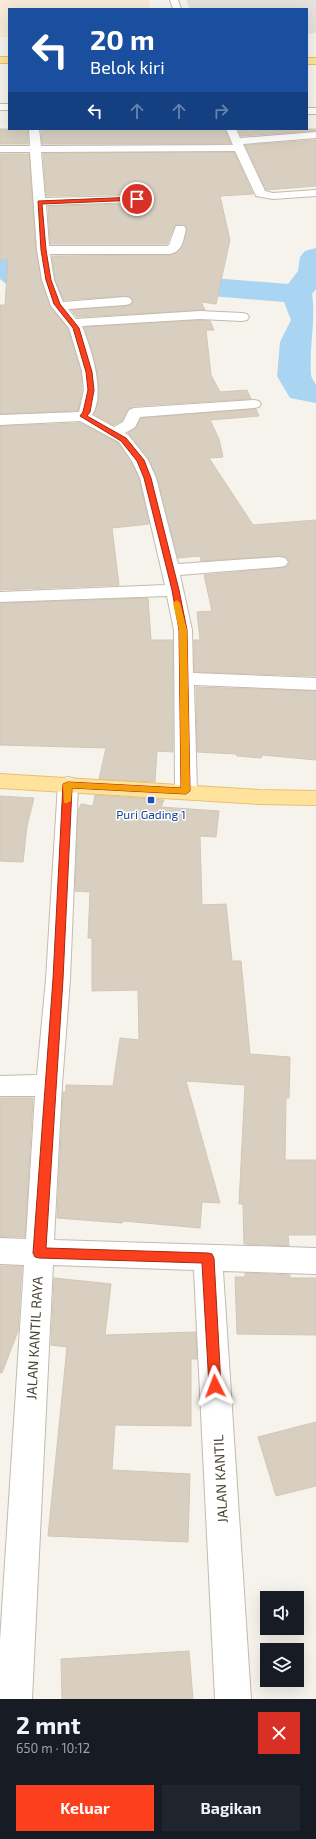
<!DOCTYPE html>
<html lang="id">
<meta charset="utf-8">
<style>
body{margin:0;font-family:"Exo 2",sans-serif;background:#20242c;color:#f1f3f6;height:100vh;display:flex;flex-direction:column;font-size:15px;white-space:nowrap}
*{box-sizing:border-box;margin:0}
p{font-size:13px;color:#9ea1a6}
.icon{flex:none;width:22px;height:22px;fill:none;stroke:currentColor;stroke-width:2;stroke-linecap:round;stroke-linejoin:round}
.map{position:relative;height:1699px;overflow:hidden}
.side{display:flex;flex-direction:column;background:#171b24;flex:1}
.side>*{flex:none}
.guide{position:absolute;left:8px;top:8px;width:300px;height:122px;border-radius:0px;box-shadow:0 4px 16px #0002;background:#1a4fa0;color:#fff;overflow:hidden}
.fabs{position:absolute;left:260px;top:1591px;display:grid;gap:8px}
.fabs a{display:grid;place-items:center;width:44px;height:44px;border-radius:0px;background:#171b24;box-shadow:0 4px 16px #0002;font-size:20px}
.pin{position:absolute;display:grid;place-items:center;width:34px;height:34px;color:#fff;margin:-17px;border:2px solid #fff;border-radius:50%;box-shadow:0 1px 4px #0007}
.me{position:absolute;width:44px;margin:-22px;rotate:357deg;stroke-linejoin:round;filter:drop-shadow(0 0 3px #0008)}
.turn{display:flex;align-items:center;gap:14px;height:84px;padding:0 16px;font-size:18px}
.turn .icon{width:52px;height:52px;stroke-width:2.5}
.turn b{display:block;font-size:28px;line-height:34px}
.lanes{display:flex;align-items:center;height:38px;padding:0 16px;background:#0003;justify-content:center;gap:20px;direction:ltr}
.lanes .off{opacity:.35}
.round{display:grid;place-items:center;flex:none;width:42px;height:42px;border-radius:0px;background:#20242c}
.overview{display:flex;align-items:center;justify-content:space-between;height:68px;padding:0 16px}
h1{font-size:24px;font-weight:700;line-height:30px}
.primary-button{display:flex;gap:8px;margin-top:auto;padding:8px 16px}
.primary-button a{flex:1;height:46px;border-radius:0px;background:#fc3f1d;color:#fff;font-size:16px;font-weight:700;line-height:46px;text-align:center}
.primary-button a+a{background:#20242c;color:#f1f3f6}
.map>svg:first-child{display:block}
.commercial{fill:#f7ead8}
.industrial{fill:#e6e2dd}
.lines{fill:none;stroke-linecap:round;stroke-linejoin:round}
.river{fill:#a9d4f2;fill-rule:evenodd}
.building{fill:#d8cfc1;stroke:#d3c7b4}
.street-casing{stroke:#c2bbae;stroke-width:2}
.primary-casing{stroke:#e6c16a;stroke-width:2}
.street{fill:#fff;fill-rule:evenodd}
.primary{fill:#ffe39c;fill-rule:evenodd}
.route{fill:#fc3f1d;stroke:#a42913}
.slow{fill:#f59e0b}
.transit-dot{fill:#1a4fb4;stroke:#fff;stroke-width:1.5}
.labels{text-anchor:middle;dominant-baseline:central;stroke-width:3;stroke-linejoin:round;paint-order:stroke}
.transit-label{font-size:12px;fill:#164399;stroke:#fff}
.near-street-label{font-size:14px;fill:#4b4439;stroke:#fff}
</style>
<div class="map">
<svg width="316" height="1699" viewBox="0 0 316 1699">
<rect width="100%" height="100%" fill="#f6f3ec"/>
<path class="commercial" d="M0 0H149L150 9H9V37H0Z"/>
<path class="industrial" d="M186 0H316V33L307 34V9H190Z"/>
<g class="lines">
<path class="river" d="M316 248V289L312 294C316 320 309 347 311 374 311 378 315 382 316 385 316 390 316 398 316 403L290 398 277 376 280 342 291 320 284 302 163 292 34 300 23 298 0 279V255L11 258 41 281 163 274 288 284 298 271 300 257 305 251Z"/>
</g>
<path class="building" d="M0 129H28V144H0Z
M41 129H219L225 130 231 144H42Z
M238 129H316V131L241 136Z
M316 140V186L266 190 245 145Z
M234 152 253 194 220 196 230 240 216 304 201 302 205 310 77 317 71 310 125 306 131 305 133 300 130 297 125 296 64 300 55 280 52 256 170 255 181 248 187 228 184 224 175 225 167 244H50L48 206 137 204 144 198 137 194 46 196 43 153Z
M0 154H29L36 250 41 280 50 306 68 329 81 371 82 390 78 411 0 414V305H5L8 259 0 260Z
M200 320 210 321 214 330H206L211 375 220 392 247 390 251 399 134 406 128 409 122 421 114 425 94 414 97 406 99 383 94 358 84 327Z
M256 409 259 416 210 420 219 439 223 457 209 458 253 525 316 520V676L194 672V640H200L197 612 212 611 204 575 279 568 286 567 290 562 286 557 279 556 201 561 200 556 178 558 157 477 149 459 128 433 136 428 141 418Z
M80 423 118 443 131 462 139 478 149 524 112 528 119 585 0 590V426Z
M148 598 151 640H173V752L157 751 155 782 99 779 106 748 0 745V603Z
M196 687 316 691V760L262 755 261 758 237 756 236 754 197 752Z
M95 795 164 800 161 807 219 811 216 837 200 836 202 905 226 904 232 961H241L250 1054 290 1057 289 1098H286L285 1160H316V1235H288L289 1246 244 1244 243 1204H239L245 1085 186 1081 220 1203 202 1202 200 1228 123 1221 122 1223 57 1218 63 1092H66V1085L113 1086 120 1038 139 1040 138 990 92 991V938H88L90 892 75 891 78 811 81 804 93 806Z
M0 796 34 798 27 826 23 862 0 861Z
M0 1098H33L25 1237H0Z
M0 1266H22L18 1331 2 1373H0Z
M245 1273 290 1275V1278H316V1335L237 1334 235 1277H245Z
M54 1278 111 1284 105 1335 196 1332 197 1359H191V1426L115 1425 112 1470 190 1474 188 1542 48 1536 67 1347 51 1345Z
M316 1422V1486L276 1496 258 1437Z
M189 1651 193 1699H62L61 1659Z"/>
<g class="lines">
<defs>
<path id="street" d="M170 0H178L181 9H173Z
M0 104H9V110H0Z
M307 108H316V114H307Z
M29 129H39L41 146 233 145 226 129H236L240 138 316 132V138L243 144 265 191 273 193 316 190V196L273 199 256 196 235 151 41 152 45 198 137 196 143 199 137 202 46 205 49 246H167L169 245 176 226H184L186 229C183 240 183 251 170 254H50L54 280 63 302 125 297 130 298 132 301 130 304 125 305 68 309 76 319 200 311 242 313 247 314 249 317 247 320 242 321 200 319 82 326C91 349 106 393 92 415L114 427 123 422 129 410 134 408 254 400 259 401 261 404 259 407 254 408 140 417 135 427 125 433 129 436 148 460 156 478 178 564 279 557 285 558 288 562 285 566 279 567 180 575 192 630 193 673 316 678V690L194 685 197 791 193 796 186 798 179 796 175 791 174 630 167 596 0 602V592L165 585 140 478 132 461 119 442 80 421 0 425V415L79 412 84 390 82 371 69 328 51 306 42 280 37 250 30 152H0V146H30Z
M68 777 75 779 78 784 70 979 62 1085 54 1240 316 1248V1274L223 1271 251 1699H215L194 1270 53 1265 32 1699H0V1641L24 1265 0 1264V1238L26 1239 35 1096H0V1076L37 1075 46 979 58 784 61 779Z"/>
<path id="primary" d="M0 57H9V63H0Z
M307 58H316V64H307Z
M0 774 259 790 316 791V805L259 804 0 788Z"/>
</defs>
<use href="#street" class="street-casing"/>
<use href="#primary" class="primary-casing"/>
<use href="#street" class="street"/>
<use href="#primary" class="primary"/>
</g>
<path class="route" d="M137 197 139 200 42 204 46 250 51 280 60 304 79 328 92 372 94 390 90 412 87 416 126 438 144 460 151 478 179 590 187 630 190 791 186 794 72 788 63 979 46 1248 208 1253 212 1254 214 1258 221 1386 219 1390 215 1392 211 1390 209 1386 202 1263 39 1258 35 1257 33 1253 53 979 63 784 68 782 181 788 179 630 172 590 144 478 137 461 121 441 80 416 83 412 88 390 86 372 73 328 54 304 46 280 41 250 38 201Z"/>
<path class="slow" d="M177 600 180 603 187 630 190 791 186 794 72 788 71 801 67 803H64L63 784 68 782 181 788 179 630 173 603Z"/>
<rect class="transit-dot" x="147" y="796" width="8" height="8" rx="2"/>
<g class="labels">
<g class="transit-label">
<text x="151" y="814">Puri Gading 1</text>
</g>
<g class="near-street-label">
<text transform="translate(34 1338) rotate(-87)">JALAN KANTIL RAYA</text>
<text transform="translate(220 1479) rotate(-93)">JALAN KANTIL</text>
</g>
</g>
</svg>
<div class="fabs">
<a><svg class="icon" aria-label="sound" viewBox="0 0 24 24"><path d="M4 9h4l5-4v14l-5-4H4zM17 9q2 3 0 6"/></svg></a>
<a><svg class="icon" aria-label="layers" viewBox="0 0 24 24"><path d="M12 4l9 5-9 5-9-5zM3 14l9 5 9-5"/></svg></a>
</div>
<div class="pin" style="left:137px;top:199px;background:#d93025"><svg class="icon" aria-label="arrive" viewBox="0 0 24 24"><path d="M6 21V4h12l-3 4 3 4H6"/></svg></div>
<svg class="me" style="left:215px;top:1386px" viewBox="-20 -20 40 40"><path d="M0-17L14 15 0 8-14 15z" fill="#fc3f1d" stroke="#fff" stroke-width="4"/></svg>
<div class="guide">
<div class="turn"><svg class="icon" aria-label="left" viewBox="0 0 24 24"><path d="M17 20v-9H6M10 6l-5 5 5 5"/></svg><div><b>20 m</b>Belok kiri</div></div>
<div class="lanes"><svg class="icon" aria-label="left" viewBox="0 0 24 24"><path d="M17 20v-9H6M10 6l-5 5 5 5"/></svg><svg class="icon off" aria-label="ahead" viewBox="0 0 24 24"><path d="M12 20V5M6 11l6-6 6 6"/></svg><svg class="icon off" aria-label="ahead" viewBox="0 0 24 24"><path d="M12 20V5M6 11l6-6 6 6"/></svg><svg class="icon off" aria-label="right" viewBox="0 0 24 24"><path d="M7 20v-9h11M14 6l5 5-5 5"/></svg></div>
</div>
</div>
<section class="side">
<div class="overview"><div><h1>2 mnt</h1><p>650 m · 10:12</p></div><a class="round" style="background:#d93025;color:#fff"><svg class="icon" aria-label="close" viewBox="0 0 24 24"><path d="M6 6l12 12M18 6L6 18"/></svg></a></div>
<div class="primary-button"><a>Keluar</a><a>Bagikan</a></div>
</section>
